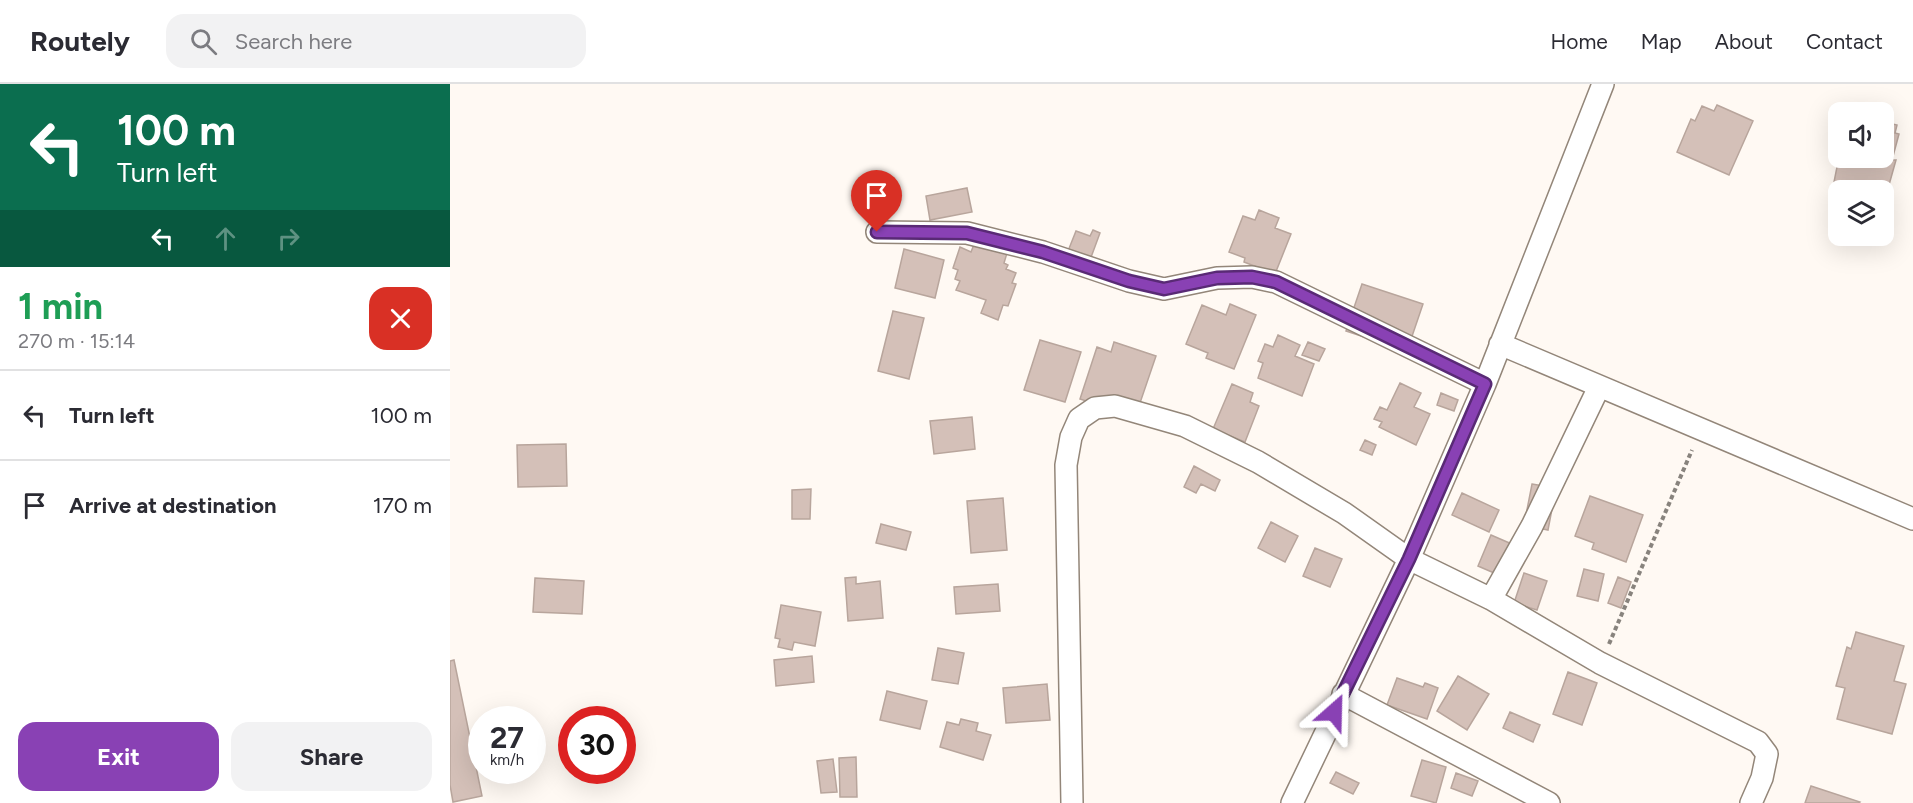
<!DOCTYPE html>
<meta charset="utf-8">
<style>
body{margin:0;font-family:Figtree,sans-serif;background:#f2f2f3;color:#2b2b33;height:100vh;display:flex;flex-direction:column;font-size:22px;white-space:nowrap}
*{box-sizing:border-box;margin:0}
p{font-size:20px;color:#7c7c81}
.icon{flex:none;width:33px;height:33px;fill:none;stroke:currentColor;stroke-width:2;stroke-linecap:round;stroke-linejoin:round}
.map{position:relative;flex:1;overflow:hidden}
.panel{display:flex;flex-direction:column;background:#fff;width:450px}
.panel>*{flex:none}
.hud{background:#0b6e4f;color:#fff;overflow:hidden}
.controls{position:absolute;left:1378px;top:18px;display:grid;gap:12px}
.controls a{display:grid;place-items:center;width:66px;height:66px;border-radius:12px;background:#fff;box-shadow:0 6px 24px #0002;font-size:30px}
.speed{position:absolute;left:18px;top:622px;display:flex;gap:12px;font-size:30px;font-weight:700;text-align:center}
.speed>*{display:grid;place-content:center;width:78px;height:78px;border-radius:50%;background:#fff;box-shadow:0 6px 24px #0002;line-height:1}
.speed small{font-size:15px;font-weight:400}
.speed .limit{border:9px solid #d22;background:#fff;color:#111}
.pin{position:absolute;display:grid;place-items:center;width:51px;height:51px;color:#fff;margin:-62px -26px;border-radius:50% 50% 50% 0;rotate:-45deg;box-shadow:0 0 6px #0007}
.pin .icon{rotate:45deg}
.me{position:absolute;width:66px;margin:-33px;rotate:25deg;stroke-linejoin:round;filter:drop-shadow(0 0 4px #0008)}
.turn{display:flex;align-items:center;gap:21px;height:126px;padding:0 18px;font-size:27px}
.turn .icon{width:78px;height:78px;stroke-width:2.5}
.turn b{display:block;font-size:42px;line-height:51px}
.lanes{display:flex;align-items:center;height:57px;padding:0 18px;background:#0003;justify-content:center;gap:30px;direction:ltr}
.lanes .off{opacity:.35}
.round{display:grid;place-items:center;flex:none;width:63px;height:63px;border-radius:18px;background:#f2f2f3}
.head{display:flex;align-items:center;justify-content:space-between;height:102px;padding:0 18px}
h1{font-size:36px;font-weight:700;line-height:45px;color:#1e9e55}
.cta{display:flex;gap:12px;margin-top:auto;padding:12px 18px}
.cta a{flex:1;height:69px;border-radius:18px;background:#8941b4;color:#fff;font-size:24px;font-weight:700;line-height:69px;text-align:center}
.cta a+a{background:#f2f2f3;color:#2b2b33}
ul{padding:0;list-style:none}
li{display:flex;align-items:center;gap:18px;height:90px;padding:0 18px;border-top:2px solid #e1e1e2}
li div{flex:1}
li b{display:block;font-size:22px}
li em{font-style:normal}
header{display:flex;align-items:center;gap:36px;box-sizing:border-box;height:84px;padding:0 30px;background:#fff;border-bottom:2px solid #e1e1e2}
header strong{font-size:28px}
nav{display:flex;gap:33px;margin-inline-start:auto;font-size:21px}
.search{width:420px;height:54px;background:#f2f2f3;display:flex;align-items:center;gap:15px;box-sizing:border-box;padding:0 21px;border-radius:18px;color:#7c7c81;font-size:22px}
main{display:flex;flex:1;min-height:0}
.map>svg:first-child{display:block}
.building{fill:#d4c0b8;stroke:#b8a59c;stroke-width:1.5}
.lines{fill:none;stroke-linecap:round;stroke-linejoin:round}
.street-casing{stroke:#938679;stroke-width:24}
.path{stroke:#88837d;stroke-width:4;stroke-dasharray:4.5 3;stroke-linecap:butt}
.street{stroke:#fff;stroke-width:21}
.route-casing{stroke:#592a75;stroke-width:15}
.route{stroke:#8941b4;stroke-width:10}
</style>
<header>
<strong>Routely</strong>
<div class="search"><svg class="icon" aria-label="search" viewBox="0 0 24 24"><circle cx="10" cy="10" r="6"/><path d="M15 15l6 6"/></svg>Search here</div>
<nav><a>Home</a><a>Map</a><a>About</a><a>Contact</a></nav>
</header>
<main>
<section class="panel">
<div class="hud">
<div class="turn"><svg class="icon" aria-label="left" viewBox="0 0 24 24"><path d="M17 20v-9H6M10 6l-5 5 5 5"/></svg><div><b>100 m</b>Turn left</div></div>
<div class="lanes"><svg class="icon" aria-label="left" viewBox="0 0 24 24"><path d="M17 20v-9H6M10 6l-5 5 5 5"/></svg><svg class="icon off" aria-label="ahead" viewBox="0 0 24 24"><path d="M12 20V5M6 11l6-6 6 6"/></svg><svg class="icon off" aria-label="right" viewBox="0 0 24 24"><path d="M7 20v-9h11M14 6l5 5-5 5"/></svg></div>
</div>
<div class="head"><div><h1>1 min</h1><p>270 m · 15:14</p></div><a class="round" style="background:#d93025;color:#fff"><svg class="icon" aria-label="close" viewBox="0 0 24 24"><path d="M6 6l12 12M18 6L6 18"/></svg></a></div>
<ul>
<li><svg class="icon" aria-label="left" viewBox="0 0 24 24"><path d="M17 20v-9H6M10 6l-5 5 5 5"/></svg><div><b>Turn left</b></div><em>100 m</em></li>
<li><svg class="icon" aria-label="arrive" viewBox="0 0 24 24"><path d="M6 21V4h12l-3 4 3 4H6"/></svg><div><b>Arrive at destination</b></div><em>170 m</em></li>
</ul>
<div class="cta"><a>Exit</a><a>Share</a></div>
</section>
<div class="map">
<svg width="1463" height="719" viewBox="0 0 1463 719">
<rect width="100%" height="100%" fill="#fff9f3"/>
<path class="building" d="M1267 21 1303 37 1279 91 1227 68 1241 35 1245 37 1252 22 1264 27Z
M1434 38 1447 41 1445 49 1449 50 1442 76H1446L1437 108 1404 99 1402 106H1389V110L1382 108 1389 73 1434 74Z
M517 104 522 128 480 136 476 112Z
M809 126 829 134 825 144 841 150 825 190 794 178 795 174 779 168 793 132 805 136Z
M643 146 650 149 640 176 618 167 626 147 640 152Z
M525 158 557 169 554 179 558 181 556 185 566 189 562 199 566 200 558 222 553 221 548 236 531 229 536 216 506 206 510 197 505 195 508 186 503 184 510 163 521 168Z
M454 165 494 176 485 214 445 204Z
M912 200 973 220 957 267 896 247Z
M780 220 806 231 784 285 756 274 758 269 736 260 752 221 776 231Z
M443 227 474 234 459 295 428 287Z
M828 251 850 261 845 272 864 280 852 312 808 294 813 279 808 277 815 260 823 263Z
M590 256 631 268 615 318 574 306Z
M664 258 706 272 690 319 680 331 630 315 647 263 661 268Z
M858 258 875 265 869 277 852 271Z
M950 299 971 309 964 323 980 330 966 361 929 343 932 338 924 335 930 323 937 326Z
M782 300 803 309 800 318 809 322 795 358 763 345Z
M991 309 1008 316 1004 327 987 321Z
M522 333 525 365 484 370 480 337Z
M915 356 926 361 922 371 910 366Z
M116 360 117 402 68 403 67 361Z
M744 382 770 396 765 407 751 400 746 409 734 403Z
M1082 400 1106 404 1098 446 1074 441Z
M361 405 360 435H342V406Z
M1012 409 1049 426 1039 448 1002 431Z
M1140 412 1193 431 1176 478 1142 465 1144 459 1125 452Z
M553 414 557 466 521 469 517 417Z
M821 438 848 452 835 478 808 464Z
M431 440 461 448 456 466 426 459Z
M1041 451 1064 461 1051 492 1028 482Z
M865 464 892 475 880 503 853 492Z
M1134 485 1154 490 1148 517 1127 512Z
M1074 489 1097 497 1087 526 1064 519Z
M406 493V500L430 497 433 534 398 537 395 494Z
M1168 493 1181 498 1171 524 1158 519Z
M85 494 134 497 132 530 83 528Z
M548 500 550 527 506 530 504 503Z
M331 521 371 528 365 562 344 558 342 566 328 563 330 555 325 554Z
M1406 548 1454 562 1444 597 1456 600 1442 650 1387 635 1395 604 1386 602 1397 563 1401 565Z
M488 564 514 569 508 600 482 596Z
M362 572 364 598 326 602 324 576Z
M4 576 32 712 3 718 0 701V577Z
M1118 588 1147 599 1132 641 1103 630Z
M1008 592 1039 610 1017 646 987 627Z
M947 594 973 603 975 599 988 604 977 635 937 621Z
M597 600 600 636 556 639 553 604Z
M437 607 477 617 470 645 430 636Z
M1060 628 1090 641 1083 658 1053 644Z
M511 635 528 639 526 647 541 651 533 676 490 663 497 638 509 641Z
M406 673 407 713H390L389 674Z
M383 675 387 708 371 709 367 677Z
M972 676 996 683 986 719 961 712Z
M886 688 909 699 903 710 880 699Z
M1006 689 1028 697 1022 712 1001 704Z
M1361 702 1410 718 1409 719H1355Z"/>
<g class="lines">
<defs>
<path id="street" d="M427 148 517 149 593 168 679 197 714 205 767 194 802 193 826 198 1035 300
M1050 260 1463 435
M1041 515 1082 442 1149 303
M893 610 1099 719
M622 719 616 381 621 353 629 335 645 324 665 322 735 342 808 378 894 429 959 475 1041 515 1150 579 1308 658 1317 670 1312 694 1301 719
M842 719 959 475 1035 300 1153 0"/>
</defs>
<use href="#street" class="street-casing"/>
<path class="path" d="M1159 560 1242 366"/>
<use href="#street" class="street"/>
</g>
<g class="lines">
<defs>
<path id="route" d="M427 148 517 149 593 168 679 197 714 205 767 194 802 193 826 198 1035 300 959 475 884 628"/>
</defs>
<use href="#route" class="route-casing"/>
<use href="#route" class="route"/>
</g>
</svg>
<div class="controls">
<a><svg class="icon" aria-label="sound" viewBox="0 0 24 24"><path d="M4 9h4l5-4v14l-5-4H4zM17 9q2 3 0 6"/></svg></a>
<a><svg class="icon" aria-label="layers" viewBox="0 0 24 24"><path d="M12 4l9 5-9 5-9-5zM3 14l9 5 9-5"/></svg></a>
</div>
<div class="speed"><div>27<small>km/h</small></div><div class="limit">30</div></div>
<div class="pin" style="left:427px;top:148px;background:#d93025"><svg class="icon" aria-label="arrive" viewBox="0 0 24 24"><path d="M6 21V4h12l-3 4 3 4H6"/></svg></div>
<svg class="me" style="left:884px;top:628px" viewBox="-20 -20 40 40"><path d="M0-17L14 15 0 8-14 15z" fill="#8941b4" stroke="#fff" stroke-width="4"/></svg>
</div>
</main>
